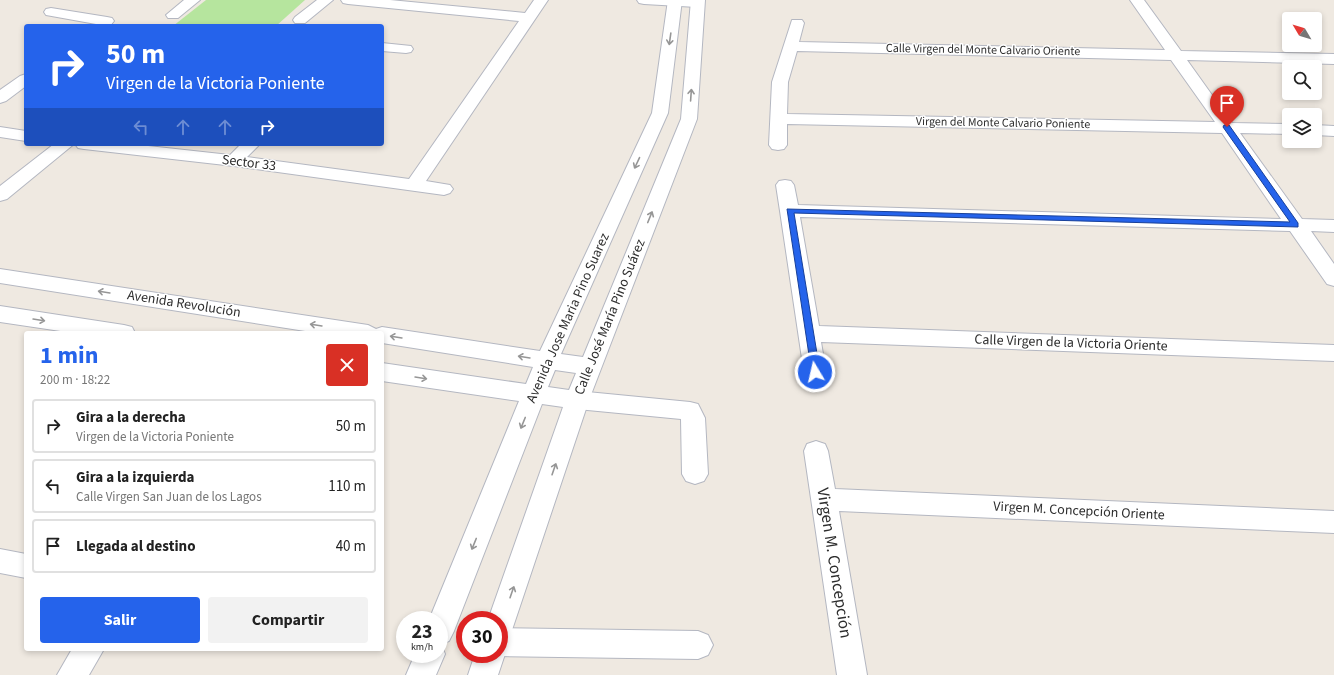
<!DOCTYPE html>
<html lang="es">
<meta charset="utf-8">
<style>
body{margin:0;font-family:"Source Sans 3",sans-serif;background:#f2f2f2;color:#222;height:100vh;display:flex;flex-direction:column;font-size:15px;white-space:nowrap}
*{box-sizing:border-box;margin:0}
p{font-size:13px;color:#767676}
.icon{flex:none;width:22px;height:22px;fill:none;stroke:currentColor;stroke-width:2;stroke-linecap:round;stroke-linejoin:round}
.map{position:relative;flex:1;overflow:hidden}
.details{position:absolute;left:24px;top:331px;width:360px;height:320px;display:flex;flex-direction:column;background:#fff;border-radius:4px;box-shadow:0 2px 6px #0003}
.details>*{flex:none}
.guide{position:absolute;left:24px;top:24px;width:360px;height:122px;border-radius:4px;box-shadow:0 2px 6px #0003;background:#2563eb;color:#fff;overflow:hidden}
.needle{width:26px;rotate:308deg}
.fabs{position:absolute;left:1282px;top:12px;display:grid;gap:8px}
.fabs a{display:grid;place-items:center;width:40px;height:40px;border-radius:4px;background:#fff;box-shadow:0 2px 6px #0003;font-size:20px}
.speed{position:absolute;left:396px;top:611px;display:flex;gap:8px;font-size:20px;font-weight:700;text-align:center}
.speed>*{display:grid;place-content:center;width:52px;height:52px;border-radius:50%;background:#fff;box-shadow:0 2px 6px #0003;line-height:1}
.speed small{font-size:10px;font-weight:400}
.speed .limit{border:6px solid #d22;background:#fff;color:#111}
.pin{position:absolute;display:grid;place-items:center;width:34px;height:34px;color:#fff;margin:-41px -17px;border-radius:50% 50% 50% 0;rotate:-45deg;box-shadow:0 0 4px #0007}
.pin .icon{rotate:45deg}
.me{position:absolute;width:44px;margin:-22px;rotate:351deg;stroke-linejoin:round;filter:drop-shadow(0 0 3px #0008)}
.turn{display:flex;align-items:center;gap:14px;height:84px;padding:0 16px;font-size:18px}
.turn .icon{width:52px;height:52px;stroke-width:2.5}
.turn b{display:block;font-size:28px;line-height:34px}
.lanes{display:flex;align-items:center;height:38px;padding:0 16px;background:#0003;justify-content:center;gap:20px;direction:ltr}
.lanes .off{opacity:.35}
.round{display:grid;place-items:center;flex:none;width:42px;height:42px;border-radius:4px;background:#f2f2f2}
.overview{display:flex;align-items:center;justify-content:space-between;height:68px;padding:0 16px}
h1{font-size:24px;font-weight:700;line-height:30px;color:#2563eb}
.action{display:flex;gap:8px;margin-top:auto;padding:8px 16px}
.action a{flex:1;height:46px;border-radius:4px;background:#2563eb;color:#fff;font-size:16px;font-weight:700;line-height:46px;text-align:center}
.action a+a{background:#f2f2f2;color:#222}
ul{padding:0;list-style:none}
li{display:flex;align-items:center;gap:12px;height:54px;margin:0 8px 6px;padding:0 8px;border:2px solid #e0e0e0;border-radius:4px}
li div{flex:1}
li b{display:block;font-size:15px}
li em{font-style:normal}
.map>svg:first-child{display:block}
.green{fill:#b6e59e}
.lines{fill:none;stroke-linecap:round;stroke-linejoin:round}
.minor-casing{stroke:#b4b7c1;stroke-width:2}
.tertiary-casing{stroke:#b4b7c1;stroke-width:2}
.minor{fill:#fff;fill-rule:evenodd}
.tertiary{fill:#fff;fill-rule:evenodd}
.oneway{stroke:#969696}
.route{fill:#2563eb;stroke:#184099}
.labels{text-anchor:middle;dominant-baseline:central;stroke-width:3;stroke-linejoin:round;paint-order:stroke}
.far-street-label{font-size:12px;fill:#2e2e2e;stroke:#fff}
.street-label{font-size:14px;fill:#2e2e2e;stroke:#fff}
.near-street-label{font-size:17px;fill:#2e2e2e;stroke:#fff}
</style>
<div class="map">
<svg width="1334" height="675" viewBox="0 0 1334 675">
<rect width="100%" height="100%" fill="#efe9e1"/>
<path class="green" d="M206 0H305L276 26H173Z"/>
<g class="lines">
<defs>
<path id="minor" d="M184 0H200L178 18H168L166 15Z
M317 0H333L305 23H295L293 20 295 17Z
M341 0H390L525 13 534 0H548L426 181 450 185 453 189 450 193 444 195 234 166 84 149 78 148 75 144H130L230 155 241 144H260L247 157 409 179 519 21 348 4 343 3Z
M637 0H702L704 3 702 6 697 7 644 4 639 3Z
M1130 0H1144L1181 51 1334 54V64L1187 60 1232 123 1289 124V134L1240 133 1302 219 1334 220V232L1311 231 1334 264V286L1327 284 1290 231 800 217 819 326 1334 345V361L821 342 826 372 823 378 815 381 807 378 804 372 780 211 776 185 779 181 785 180 791 181 794 185 798 205 1281 219 1222 133 787 124V145L784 149 778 150 772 149 769 145 772 82 792 20H802L804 23 799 42 1165 50ZM797 51 1171 60 1215 122 787 114 788 82Z
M51 8 107 17 112 18 114 21 110 26H95L96 24 46 15 44 12 46 9Z
M382 43 411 46 413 49 411 52 406 53 382 51Z
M26 74V86L6 101 0 103V90L20 76Z
M1315 125 1334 126V136L1315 135Z
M0 127 26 131V141L0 137Z
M54 144H74L7 199 0 201V186Z
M577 391 690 402 698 404 705 418 708 474 704 481 695 484 686 481 682 474 681 419 577 409 569 406 565 400 569 394Z
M816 441 825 444 828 451 835 489 1334 511V533L839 511 867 675H837L804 451 807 444Z
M0 549 26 554V578L0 573Z
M499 628 698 631 708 635 713 645 708 655 698 659 499 656 494 654H499Z
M72 649H104L89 675H57Z"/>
<path id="tertiary" d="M668 0H682L668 113 561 354 583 357 681 119 691 0H705L697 119 589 400 509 639 499 643V620H488L563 407 542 404 454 631 449 641 441 644 445 654 436 675H406L415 654H439V620H429L519 401 382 381V363L526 384 533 367 382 343V333H318L0 283V269L368 325 376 329 382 327 540 351 652 113ZM555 370 576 373 569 390 548 387Z
M0 306 124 325 132 327 135 333H74L0 322Z
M499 643 505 654 498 675H468L475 654H499Z"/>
</defs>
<use href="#minor" class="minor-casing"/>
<use href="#tertiary" class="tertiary-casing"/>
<use href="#minor" class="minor"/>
<use href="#tertiary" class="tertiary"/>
</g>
<defs><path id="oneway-shaft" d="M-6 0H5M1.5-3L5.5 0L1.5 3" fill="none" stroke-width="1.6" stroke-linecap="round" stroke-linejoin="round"/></defs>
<g class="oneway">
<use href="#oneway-shaft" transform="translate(670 39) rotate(98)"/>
<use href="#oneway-shaft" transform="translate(691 95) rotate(-86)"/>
<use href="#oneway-shaft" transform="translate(637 163) rotate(115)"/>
<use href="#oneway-shaft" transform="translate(650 217) rotate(-68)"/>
<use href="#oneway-shaft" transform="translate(104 292) rotate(-171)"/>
<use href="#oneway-shaft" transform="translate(39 320) rotate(9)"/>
<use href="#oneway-shaft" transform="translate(316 325) rotate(-171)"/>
<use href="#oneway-shaft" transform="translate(396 337) rotate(-171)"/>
<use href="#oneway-shaft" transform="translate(524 357) rotate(-171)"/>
<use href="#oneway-shaft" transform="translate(421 378) rotate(9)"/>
<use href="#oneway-shaft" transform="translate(523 423) rotate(112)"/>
<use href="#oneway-shaft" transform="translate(554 469) rotate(-71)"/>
<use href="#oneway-shaft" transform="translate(474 544) rotate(112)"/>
<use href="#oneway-shaft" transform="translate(512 592) rotate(-71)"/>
</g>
<path class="route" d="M1224 125H1229L1298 223V227L794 213 820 372 815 376 812 375 787 209 1290 222 1223 127Z"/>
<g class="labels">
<g class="far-street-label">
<text transform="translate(983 50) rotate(1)">Calle Virgen del Monte Calvario Oriente</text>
<text transform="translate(1003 123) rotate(1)">Virgen del Monte Calvario Poniente</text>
</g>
<g class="street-label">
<text transform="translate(249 163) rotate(7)">Sector 33</text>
<text transform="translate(184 304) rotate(9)">Avenida Revolución</text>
<text transform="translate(610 317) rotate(-68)">Calle José María Pino Suárez</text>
<text transform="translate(568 318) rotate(-66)">Avenida Jose Maria Pino Suarez</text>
<text transform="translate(1071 343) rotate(2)">Calle Virgen de la Victoria Oriente</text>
<text transform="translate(1079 511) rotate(3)">Virgen M. Concepción Oriente</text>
</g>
<g class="near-street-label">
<text transform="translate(834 563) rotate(81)">Virgen M. Concepción</text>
</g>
</g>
</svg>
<div class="fabs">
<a><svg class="needle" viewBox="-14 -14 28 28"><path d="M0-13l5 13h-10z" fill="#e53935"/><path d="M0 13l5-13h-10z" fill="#767676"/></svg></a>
<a><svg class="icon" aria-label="search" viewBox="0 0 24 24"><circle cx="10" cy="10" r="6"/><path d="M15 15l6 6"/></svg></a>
<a><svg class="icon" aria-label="layers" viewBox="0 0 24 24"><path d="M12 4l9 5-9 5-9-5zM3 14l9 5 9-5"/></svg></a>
</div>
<div class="speed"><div>23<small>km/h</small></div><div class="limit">30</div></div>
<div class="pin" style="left:1227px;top:127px;background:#d93025"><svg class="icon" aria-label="arrive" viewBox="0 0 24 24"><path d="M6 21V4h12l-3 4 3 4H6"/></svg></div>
<svg class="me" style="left:815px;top:372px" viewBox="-20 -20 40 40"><circle r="17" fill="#2563eb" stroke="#fff" stroke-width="3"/><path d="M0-11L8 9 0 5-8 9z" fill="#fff"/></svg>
<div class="guide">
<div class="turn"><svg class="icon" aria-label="right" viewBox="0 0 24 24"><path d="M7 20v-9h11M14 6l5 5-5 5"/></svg><div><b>50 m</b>Virgen de la Victoria Poniente</div></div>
<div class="lanes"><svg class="icon off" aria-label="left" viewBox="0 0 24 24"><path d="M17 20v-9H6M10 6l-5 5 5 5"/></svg><svg class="icon off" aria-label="ahead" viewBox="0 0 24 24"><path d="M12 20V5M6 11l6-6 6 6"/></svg><svg class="icon off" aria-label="ahead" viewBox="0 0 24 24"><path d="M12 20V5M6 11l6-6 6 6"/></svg><svg class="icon" aria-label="right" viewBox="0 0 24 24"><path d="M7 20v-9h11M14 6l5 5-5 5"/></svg></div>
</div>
<section class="details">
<div class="overview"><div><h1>1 min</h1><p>200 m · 18:22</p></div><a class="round" style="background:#d93025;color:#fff"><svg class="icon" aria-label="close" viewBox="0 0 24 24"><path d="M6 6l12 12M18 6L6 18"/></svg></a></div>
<ul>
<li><svg class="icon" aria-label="right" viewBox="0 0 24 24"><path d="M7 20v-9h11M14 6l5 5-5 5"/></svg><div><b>Gira a la derecha</b><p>Virgen de la Victoria Poniente</p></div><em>50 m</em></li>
<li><svg class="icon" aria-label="left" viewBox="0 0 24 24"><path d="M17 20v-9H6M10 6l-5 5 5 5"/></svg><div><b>Gira a la izquierda</b><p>Calle Virgen San Juan de los Lagos</p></div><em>110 m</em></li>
<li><svg class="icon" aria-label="arrive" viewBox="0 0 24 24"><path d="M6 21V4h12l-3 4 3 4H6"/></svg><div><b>Llegada al destino</b></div><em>40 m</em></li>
</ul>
<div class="action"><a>Salir</a><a>Compartir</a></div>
</section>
</div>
